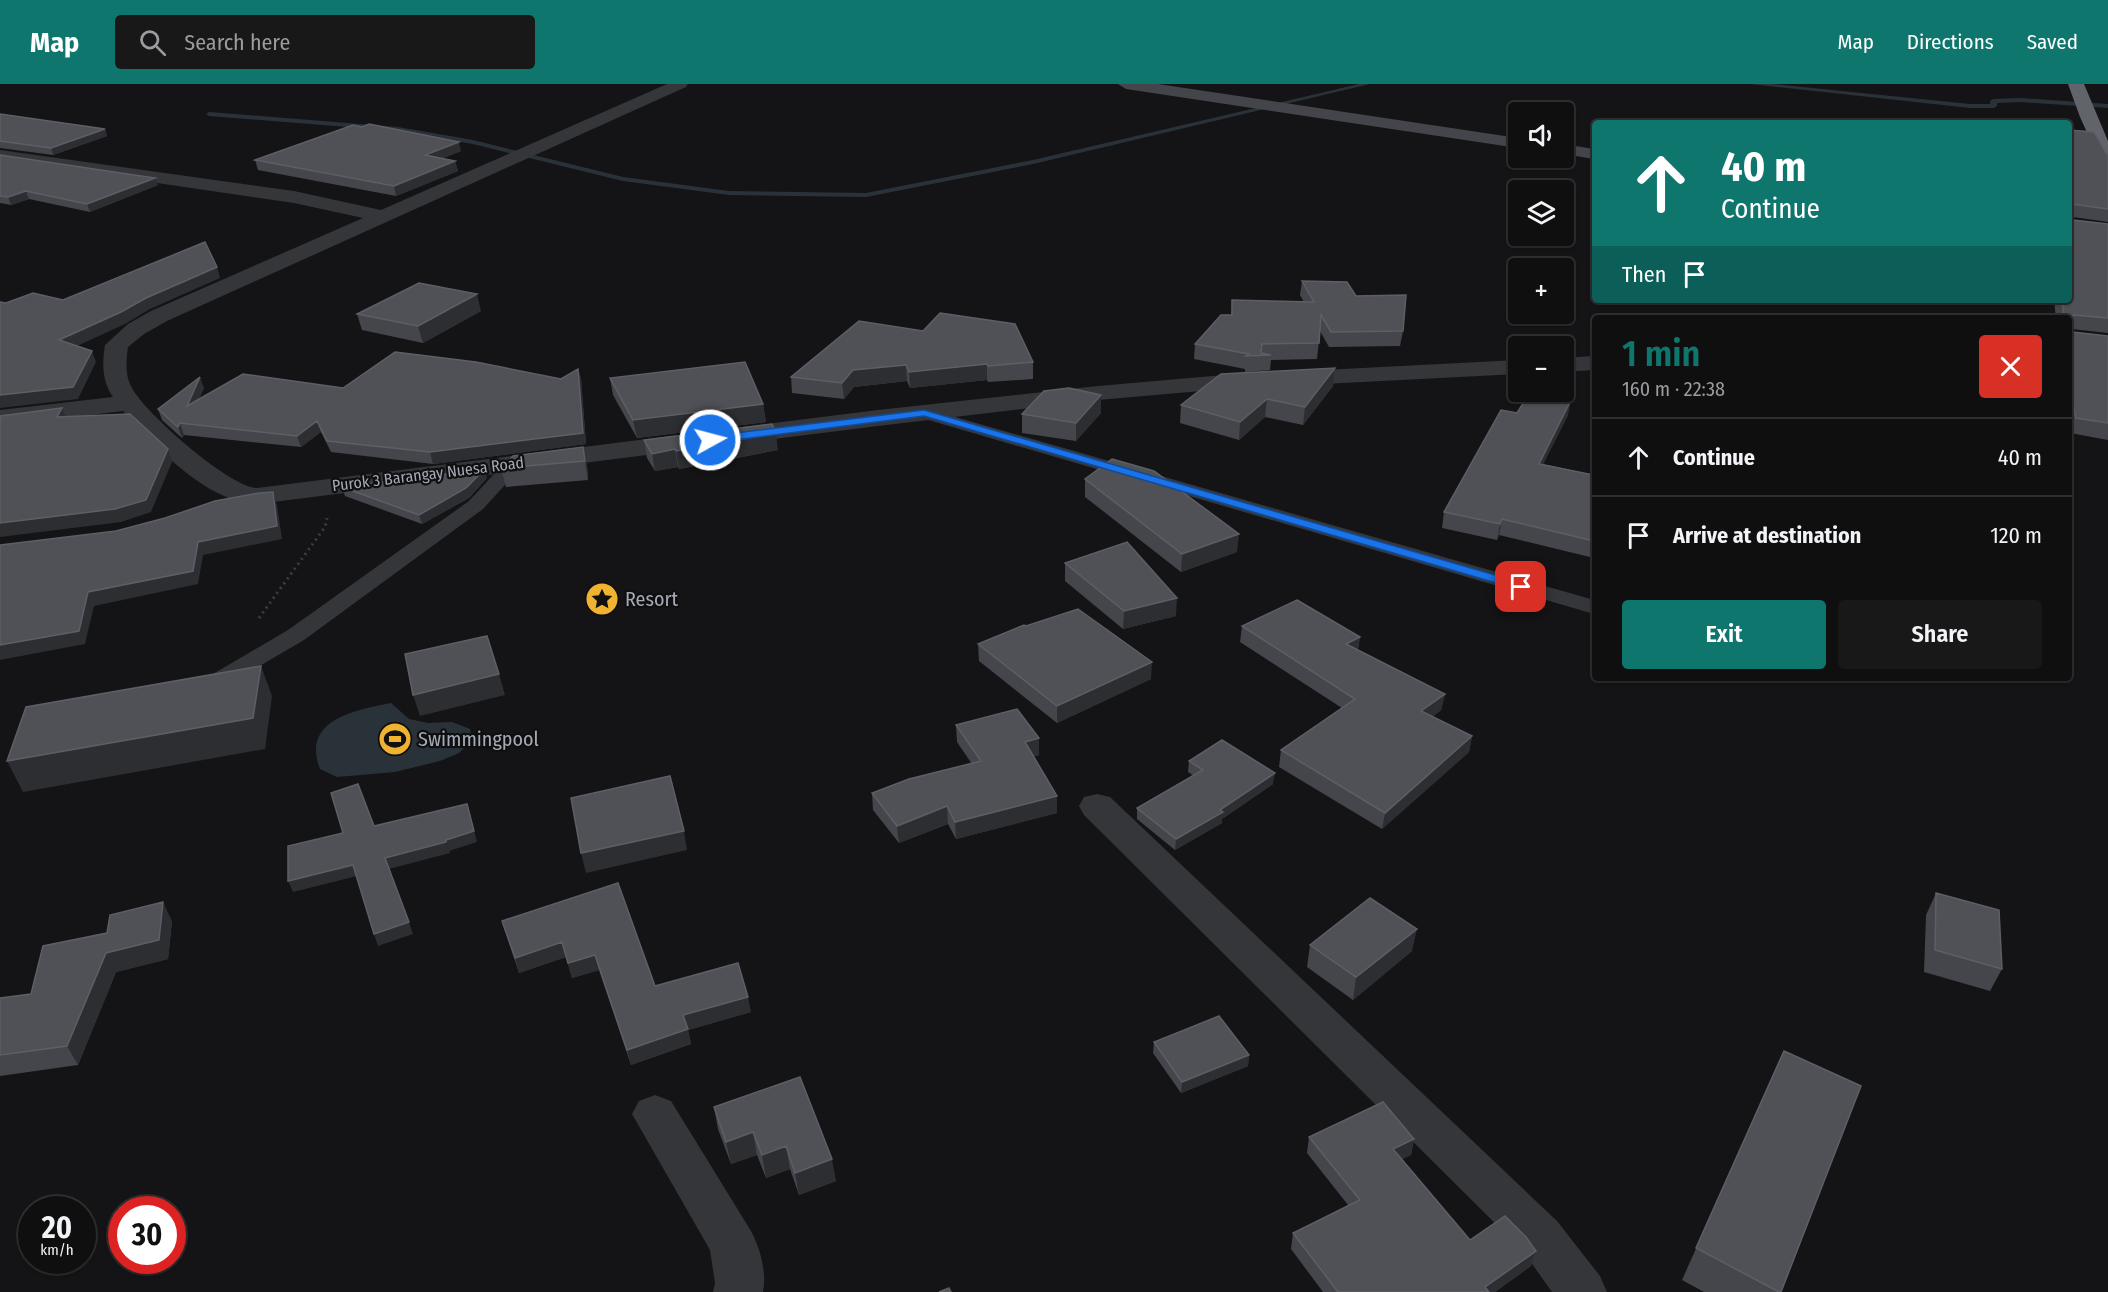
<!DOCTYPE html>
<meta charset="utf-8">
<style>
body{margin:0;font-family:"Fira Sans Condensed",sans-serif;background:#181819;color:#f1f3f6;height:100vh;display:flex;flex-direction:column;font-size:22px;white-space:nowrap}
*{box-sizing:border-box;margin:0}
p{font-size:20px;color:#9b9c9f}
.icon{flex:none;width:33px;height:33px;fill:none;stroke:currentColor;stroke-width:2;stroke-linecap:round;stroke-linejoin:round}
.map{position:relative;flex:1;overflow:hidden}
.details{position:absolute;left:1592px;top:231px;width:480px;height:366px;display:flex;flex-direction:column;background:#0f0f10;border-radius:6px;box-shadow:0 2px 4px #0004,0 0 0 2px #2f2f30}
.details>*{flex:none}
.guide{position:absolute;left:1592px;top:36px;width:480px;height:183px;border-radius:6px;box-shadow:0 2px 4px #0004,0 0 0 2px #2f2f30;background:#0f766e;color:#fff;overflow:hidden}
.fabs{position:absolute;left:1508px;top:18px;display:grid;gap:12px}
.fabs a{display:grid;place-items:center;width:66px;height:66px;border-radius:6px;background:#0f0f10;box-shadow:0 2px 4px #0004,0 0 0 2px #2f2f30;font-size:30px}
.speed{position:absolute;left:18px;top:1112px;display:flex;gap:12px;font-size:30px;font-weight:700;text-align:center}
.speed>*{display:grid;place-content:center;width:78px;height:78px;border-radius:50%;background:#0f0f10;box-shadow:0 2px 4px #0004,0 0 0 2px #2f2f30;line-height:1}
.speed small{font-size:15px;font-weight:400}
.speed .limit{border:9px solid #d22;background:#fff;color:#111}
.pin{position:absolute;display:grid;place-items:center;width:51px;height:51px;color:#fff;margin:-26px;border-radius:12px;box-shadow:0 3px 9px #0006}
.me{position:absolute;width:66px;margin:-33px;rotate:83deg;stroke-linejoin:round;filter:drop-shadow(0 0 4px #0008)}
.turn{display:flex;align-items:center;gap:21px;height:126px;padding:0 30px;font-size:27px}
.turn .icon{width:78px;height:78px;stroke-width:2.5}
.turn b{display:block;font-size:42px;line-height:51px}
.then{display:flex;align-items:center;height:57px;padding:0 30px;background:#0003;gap:12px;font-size:22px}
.round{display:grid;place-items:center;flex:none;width:63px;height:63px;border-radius:6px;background:#181819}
.head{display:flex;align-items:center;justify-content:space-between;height:102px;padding:0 30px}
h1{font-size:36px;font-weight:600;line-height:45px;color:#0f766e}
.primary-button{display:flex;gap:12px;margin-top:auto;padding:12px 30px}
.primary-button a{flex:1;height:69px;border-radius:6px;background:#0f766e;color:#fff;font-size:24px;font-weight:600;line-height:69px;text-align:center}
.primary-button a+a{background:#181819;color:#f1f3f6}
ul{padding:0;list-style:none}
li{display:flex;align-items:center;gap:18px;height:78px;padding:0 30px;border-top:2px solid #2f2f30}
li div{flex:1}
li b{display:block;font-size:22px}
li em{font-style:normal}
header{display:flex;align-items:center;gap:36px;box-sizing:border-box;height:84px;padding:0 30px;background:#0f766e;color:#fff}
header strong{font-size:28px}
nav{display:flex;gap:33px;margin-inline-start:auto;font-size:21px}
.search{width:420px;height:54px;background:#181819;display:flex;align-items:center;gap:15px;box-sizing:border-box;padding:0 21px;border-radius:6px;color:#9b9c9f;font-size:22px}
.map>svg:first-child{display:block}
.water{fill:#2a3239}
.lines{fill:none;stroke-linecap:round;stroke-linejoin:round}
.stream{fill:#2a3239;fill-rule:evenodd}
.path{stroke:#3b3d41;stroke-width:3;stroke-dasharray:2 4;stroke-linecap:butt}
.lane{fill:#35363a;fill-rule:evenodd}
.street{fill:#35363a;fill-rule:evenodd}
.secondary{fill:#43454a;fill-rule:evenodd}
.highway{fill:#61646b;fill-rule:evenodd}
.wall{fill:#45464b}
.shaded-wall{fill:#2d2e31}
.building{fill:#505157;stroke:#5d5f66;stroke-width:1.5}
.route{fill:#1a73e8;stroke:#114b97;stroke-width:1.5}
.labels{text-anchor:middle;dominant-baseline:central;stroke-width:4.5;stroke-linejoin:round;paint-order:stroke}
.far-street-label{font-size:16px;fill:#a6aab6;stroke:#0f0f10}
.poi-label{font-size:20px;fill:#a6aab6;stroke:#0f0f10;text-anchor:start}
</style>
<header>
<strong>Map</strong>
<div class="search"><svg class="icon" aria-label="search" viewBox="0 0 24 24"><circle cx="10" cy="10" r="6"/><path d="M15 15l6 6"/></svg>Search here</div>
<nav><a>Map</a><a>Directions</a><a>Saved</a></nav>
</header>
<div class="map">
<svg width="2108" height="1208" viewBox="0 0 2108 1208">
<rect width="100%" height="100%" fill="#141416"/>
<path class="water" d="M391 619 409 635 428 639 452 638 470 645 472 656 459 669 440 677 395 688 337 693 320 685C301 636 355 626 391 619Z"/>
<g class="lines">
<path class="stream" d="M1359 0H1370L1033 80 866 113 729 111 623 97 473 60 398 47 209 32 206 30 209 28 398 43 473 56 623 93 729 107 866 109 1033 76Z
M1750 0H1772L1970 20H1990V17L1993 15 2021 14 2108 20V24L2021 18 1997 19V22L1994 24H1970Z"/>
<path class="path" d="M259 534 325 443 327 434"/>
<path class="lane" d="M924 324 1594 516V530L918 333 915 329 918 325Z
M515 373 522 375 525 379 483 425 304 556 217 607 209 609 201 607 197 602 201 597 288 546 469 417 508 375Z"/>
<path class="street" d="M667 0H688L686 3 167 237 144 250 128 263C126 277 125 292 132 304 145 329 229 403 257 404L878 326 1098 302 1224 291 1518 276V290L1224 305 1098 316 878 342 257 420C208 419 154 362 123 327L0 342V326L113 313C102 297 102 280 105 261L128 240 151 227 363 134 294 119 0 76V66L294 107 381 126Z
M1594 272V286L1563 288V274Z
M1097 710 1110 713 1557 1137 1600 1192 1607 1208H1552L1523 1167 1084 731 1079 722 1084 713Z
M655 1011 671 1017 751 1147C760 1164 767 1188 763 1208H713L715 1199 710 1166 632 1030 639 1017Z"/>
<path class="secondary" d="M1118 0H1158L1518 54V64L1126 5Z
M1563 60 1594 65V75L1563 70Z"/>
<path class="highway" d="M2068 0H2084L2108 57V80L2102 79 2099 75 2080 33Z"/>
</g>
<path class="wall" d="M0 30 105 45 107 52 53 71 0 64Z
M2068 46 2108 70V138L2073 133V136L2108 140V249L2072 245V248L2108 252V356L2070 349 2068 344V234H2056L2054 216H2068Z
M461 67 441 75 455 77 458 87 396 112 258 86 255 76Z
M0 71 158 101 90 128 29 115 11 121 0 119Z
M1302 197 1356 212 1403 247 1400 262 1329 263 1320 247 1317 275 1271 276 1270 286 1245 288V285L1194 275 1195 260 1231 231 1232 216 1304 218 1300 211Z
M481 227 423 259 362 246 357 230Z
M859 237 1033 278V295L988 298 987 296 910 304 907 297 854 303 844 315 792 309 791 293Z
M1335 284 1333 302 1303 341 1265 333 1239 356 1180 339 1181 321Z
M578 285 581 295 586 360 433 380 331 368 321 348 301 363 184 351 182 354 162 336 158 325 204 304 199 315 561 295Z
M610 294 763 320 766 338 637 354 613 311Z
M1101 329 1076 357 1022 349V330Z
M1517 329 1568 331 1543 380 1594 391V474L1499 451 1497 456 1442 444 1444 428Z
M644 356 778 366 679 385 678 383 655 387 647 374Z
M583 363 587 381 588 396 506 403 501 384Z
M487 394 469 414 422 440 345 412 342 403Z
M1085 395 1237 468 1181 488 1085 413Z
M1065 479 1176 532 1123 545 1065 497Z
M1026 542 1151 595 1057 639 979 577 978 560Z
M1242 542 1360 553 1358 566 1445 610 1441 626 1432 633 1472 652 1469 668 1382 745 1279 683 1281 666 1342 624 1240 558Z
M956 641 1039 671 1033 673 1057 729 956 755 948 740 899 759 873 726 872 709 972 680 957 658Z
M1189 677 1273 700 1222 735V739L1175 766 1137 735V724L1194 692 1188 688Z
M1936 809 2002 885 1990 907 1924 888 1926 831Z
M172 837 168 875 116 888 78 981 0 992V914L31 910Z
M502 837 655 902 751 928 688 946 691 960 631 981 599 886 572 894 566 873 519 889Z
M1310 861 1412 867 1353 916 1307 883Z
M1154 958 1249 971 1248 982 1181 1009 1153 969Z
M1784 967 1781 1208H1704L1682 1196Z
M800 993 836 1097 799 1111 790 1085 766 1094 757 1071 731 1080 718 1045 714 1023Z
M1309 1053 1414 1055 1411 1071 1402 1075 1470 1156 1536 1167 1531 1182 1495 1208H1323L1291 1165 1293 1149 1348 1121 1307 1069Z"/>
<path class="shaded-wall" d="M105 45 107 52 53 71 51 64Z
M459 58 461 67 427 80 425 71Z
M455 77 458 87 396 112 394 102Z
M155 94 158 101 90 128 87 120Z
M26 107 29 115 11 121 8 113Z
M217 183 220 194 150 225 125 240 64 268 59 256 146 214Z
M477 210 481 227 423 259 418 242Z
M92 267 96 278 78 315 0 324V311Z
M987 280V296L910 304 909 288Z
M906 281 907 297 854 303 844 315 842 299 853 286Z
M1335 284 1333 302 1303 341 1305 323Z
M578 285 581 295 586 360 433 380 430 368Z
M200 293 204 304 191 333 187 322Z
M1101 311V329L1076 357V339Z
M1267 315 1265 333 1239 356 1240 338Z
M1571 316 1568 331 1536 395 1539 380Z
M763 320 766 338 637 354 633 336Z
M62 324 67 336 57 333Z
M317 337 321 348 301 363 297 352Z
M180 339 184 351 182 354 178 343Z
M776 349 778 366 679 385 676 367Z
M583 363 587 381 588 396 585 377Z
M168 365 172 378 151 428 121 438 0 453V439Z
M675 365 678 383 655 387 652 370Z
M485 385 487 394 469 414 422 440 419 431Z
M273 408 277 421 282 455 203 471 198 500 94 522 85 560 0 576V561L88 508 198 458Z
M1502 435 1499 451 1497 456 1500 440Z
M1239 450 1237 468 1181 488 1182 470Z
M1177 514 1176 532 1123 545 1124 527Z
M1360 553 1357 569 1346 560Z
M1152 578 1151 595 1057 639V622Z
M261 582 272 612 265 665 23 708 7 677Z
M499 590 505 611 420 632 413 611Z
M1445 610 1441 626 1418 644 1421 627Z
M1472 652 1469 668 1382 745 1385 729Z
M1039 654V671L1025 675V658Z
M1275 689 1273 700 1222 735V739L1175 766 1176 755Z
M1057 712V729L956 755 955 738Z
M947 722 948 740 899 759 897 742Z
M470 731 477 758 449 767 446 756Z
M684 747 687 766 586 789 581 769Z
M446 758 450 769 389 785 385 774Z
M353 781 357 792 293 808 288 797Z
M163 818 172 837 168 875 116 888 78 981 67 962 106 869Z
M409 838 413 850 378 862 374 850Z
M1417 845 1412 867 1353 916 1356 893Z
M562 858 566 873 519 889 515 874Z
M595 871 599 886 572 894 568 879Z
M748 913 751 928 688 946 691 960 631 981 627 966 683 931Z
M1249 971 1248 982 1181 1009 1182 998Z
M753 1048 757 1071 731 1080 726 1058Z
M1414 1055 1411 1071 1390 1081 1393 1065Z
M786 1062 790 1085 766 1094 762 1071Z
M832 1075 836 1097 799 1111 795 1089Z
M1536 1167 1531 1182 1495 1208H1483L1485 1203Z"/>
<path class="building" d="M0 30 105 45 51 64 0 57Z
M369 40 459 58 425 71 455 77 394 102 255 76 353 41 362 43Z
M2068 46 2094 48 2106 69 2108 70V125L2072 120 2073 136 2108 140V234L2074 231 2072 233V248L2108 252V339L2076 334 2068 301V234H2064L2062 216H2068Z
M0 71 155 94 87 120 26 107 8 113 0 112Z
M205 158 217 183 146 214 121 228 59 256 92 267 73 303 0 311V218L6 219 33 209 63 216Z
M1302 197 1347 198 1356 212 1406 211 1403 247 1331 248 1321 231 1319 259 1262 260 1261 269 1271 271 1246 272 1249 270 1195 260 1221 231H1232V216L1314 218Z
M419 199 477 210 418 242 357 230Z
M940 229 1015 240 1033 278 988 282 987 280 909 288 906 281 853 286 842 299 791 293 859 237 923 247Z
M395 268 476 278 561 295 578 285 583 349 430 368 327 357 317 337 297 352 180 339 178 343 158 325 200 293 187 322 243 290 343 304Z
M745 278 763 320 633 336 610 294Z
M1335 284 1305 323 1267 315 1240 338 1181 321 1221 290Z
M1069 304 1101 311 1076 339 1022 330 1044 307Z
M1530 308 1571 316 1539 380 1594 391V457L1502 435 1500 440 1444 428 1501 326 1517 329Z
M62 324 57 333 130 330 168 365 146 416 115 425 0 439V332Z
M772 340 776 349 676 367 675 365 652 370 644 356Z
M583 363 585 377 501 384 513 372Z
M1112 375 1154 387 1239 450 1182 470 1085 395Z
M485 385 466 404 419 431 342 403Z
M273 408 277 442 198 458 193 487 88 508 79 547 0 561V461L116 447 165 434 215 417 259 409Z
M1127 458 1177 514 1124 527 1065 479Z
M1297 516 1360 553 1346 560 1445 610 1421 627 1472 652 1385 729 1281 666 1355 615 1242 542Z
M1078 525 1152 578 1057 622 978 560 1024 541 1026 542Z
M487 552 499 590 413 611 405 570Z
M261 582 253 634 7 677 26 623Z
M1017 625 1039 654 1025 658 1057 712 955 738 947 722 897 742 872 709 909 695 981 677 956 641Z
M1222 656 1275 689 1220 726 1223 728 1176 755 1137 724 1203 686 1189 677Z
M670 692 684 747 581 769 571 714Z
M358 700 374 742 467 720 474 747 446 756V758L385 774 409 838 374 850 353 781 288 797V762L343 749 331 709Z
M618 799 655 902 738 879 748 913 683 931 688 945 627 966 595 871 568 879 562 858 515 874 502 837Z
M1936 809 1999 826 2002 885 1935 866Z
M1370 814 1417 845 1356 893 1310 861Z
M163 818 159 856 106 869 67 962 0 971V914L31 910 43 862 107 849 110 831Z
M1219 932 1249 971 1182 998 1154 958Z
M1784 967 1861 1002 1781 1208H1779L1696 1164Z
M800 993 832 1075 795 1089 786 1062 762 1071 753 1048 726 1058 714 1023Z
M1383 1018 1414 1055 1393 1065 1470 1156 1505 1132 1526 1153 1536 1167 1485 1203 1489 1208H1338L1293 1149 1360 1116 1309 1053Z
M949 1204 951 1208H939Z"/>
<path class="route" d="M924 326 1526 500 1528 503 1526 505H1517L924 332 710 359 705 356 710 352Z"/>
<defs>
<symbol id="sight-disc" viewBox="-11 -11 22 22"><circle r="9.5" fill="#f0b331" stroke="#0f0f10"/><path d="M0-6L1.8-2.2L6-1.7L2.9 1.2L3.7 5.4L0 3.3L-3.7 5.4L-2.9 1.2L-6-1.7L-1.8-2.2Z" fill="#111"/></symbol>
<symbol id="stadium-disc" viewBox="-11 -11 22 22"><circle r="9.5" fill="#f0b331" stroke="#0f0f10"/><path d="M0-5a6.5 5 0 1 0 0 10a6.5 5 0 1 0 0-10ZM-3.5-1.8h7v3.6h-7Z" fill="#111"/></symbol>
</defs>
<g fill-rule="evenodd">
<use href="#sight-disc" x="583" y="496" width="38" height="38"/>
<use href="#stadium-disc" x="376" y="636" width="38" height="38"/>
</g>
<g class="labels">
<g class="far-street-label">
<text transform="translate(428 390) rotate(-7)">Purok 3 Barangay Nuesa Road</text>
</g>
<g class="poi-label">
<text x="625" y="515">Resort</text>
<text x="418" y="655">Swimmingpool</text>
</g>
</g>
</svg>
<div class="fabs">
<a><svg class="icon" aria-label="sound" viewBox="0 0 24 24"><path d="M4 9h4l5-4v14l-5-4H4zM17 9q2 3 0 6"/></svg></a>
<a><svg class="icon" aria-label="layers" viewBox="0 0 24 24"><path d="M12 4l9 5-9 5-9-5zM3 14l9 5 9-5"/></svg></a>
<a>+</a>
<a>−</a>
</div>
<div class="speed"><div>20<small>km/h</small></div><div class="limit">30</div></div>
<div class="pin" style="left:1521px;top:503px;background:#d93025"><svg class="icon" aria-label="arrive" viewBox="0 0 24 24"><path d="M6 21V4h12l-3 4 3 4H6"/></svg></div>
<svg class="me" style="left:710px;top:356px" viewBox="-20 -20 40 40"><circle r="17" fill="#1a73e8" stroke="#fff" stroke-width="3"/><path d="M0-11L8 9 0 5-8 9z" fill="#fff"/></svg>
<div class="guide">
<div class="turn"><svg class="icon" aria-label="ahead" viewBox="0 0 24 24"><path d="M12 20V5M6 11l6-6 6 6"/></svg><div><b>40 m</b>Continue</div></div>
<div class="then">Then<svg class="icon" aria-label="arrive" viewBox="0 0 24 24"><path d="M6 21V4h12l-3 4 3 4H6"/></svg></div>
</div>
<section class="details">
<div class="head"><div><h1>1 min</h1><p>160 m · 22:38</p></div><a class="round" style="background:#d93025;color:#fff"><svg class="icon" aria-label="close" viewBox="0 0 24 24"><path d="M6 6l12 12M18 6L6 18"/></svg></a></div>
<ul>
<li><svg class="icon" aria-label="ahead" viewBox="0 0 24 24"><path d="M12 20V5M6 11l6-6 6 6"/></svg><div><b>Continue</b></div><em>40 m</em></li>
<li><svg class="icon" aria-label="arrive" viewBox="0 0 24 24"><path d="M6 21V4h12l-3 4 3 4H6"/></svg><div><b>Arrive at destination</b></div><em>120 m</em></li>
</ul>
<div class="primary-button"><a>Exit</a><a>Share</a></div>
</section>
</div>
